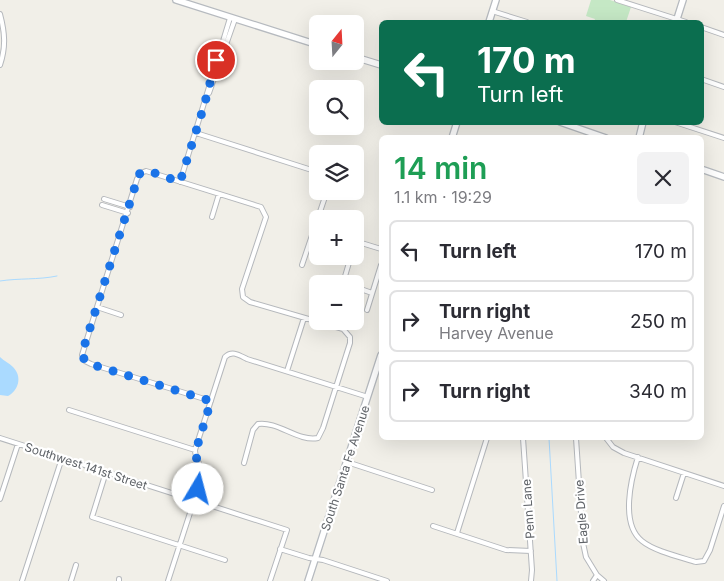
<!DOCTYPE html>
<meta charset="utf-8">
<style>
body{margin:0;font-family:Inter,sans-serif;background:#f2f2f3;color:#2b2b33;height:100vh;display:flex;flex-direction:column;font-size:19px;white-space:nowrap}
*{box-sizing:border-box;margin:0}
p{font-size:16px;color:#7c7c81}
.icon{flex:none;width:28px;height:28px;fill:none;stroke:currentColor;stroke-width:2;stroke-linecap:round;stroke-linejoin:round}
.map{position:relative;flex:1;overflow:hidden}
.side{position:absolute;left:379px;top:135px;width:325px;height:305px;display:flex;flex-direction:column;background:#fff;border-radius:8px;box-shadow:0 5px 20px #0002}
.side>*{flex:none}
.hud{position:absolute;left:379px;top:20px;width:325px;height:105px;border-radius:8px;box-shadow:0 5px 20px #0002;background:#0b6e4f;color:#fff;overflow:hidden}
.needle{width:32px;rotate:18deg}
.buttons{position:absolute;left:309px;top:15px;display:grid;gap:10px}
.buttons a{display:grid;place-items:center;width:55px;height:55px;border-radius:8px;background:#fff;box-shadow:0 5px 20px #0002;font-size:25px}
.pin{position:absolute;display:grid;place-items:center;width:42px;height:42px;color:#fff;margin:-21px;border:2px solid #fff;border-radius:50%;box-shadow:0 1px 5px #0007}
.me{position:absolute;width:55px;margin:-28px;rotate:8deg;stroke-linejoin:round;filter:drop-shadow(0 0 4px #0008)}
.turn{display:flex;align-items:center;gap:18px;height:105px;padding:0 15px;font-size:22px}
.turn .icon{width:65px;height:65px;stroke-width:2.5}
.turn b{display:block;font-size:35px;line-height:42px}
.round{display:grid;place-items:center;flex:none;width:52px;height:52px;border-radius:8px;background:#f2f2f3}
.head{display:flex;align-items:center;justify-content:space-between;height:85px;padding:0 15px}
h1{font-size:30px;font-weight:600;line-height:38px;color:#1e9e55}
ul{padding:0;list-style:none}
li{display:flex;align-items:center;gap:15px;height:62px;margin:0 10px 8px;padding:0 5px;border:2px solid #e1e1e2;border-radius:8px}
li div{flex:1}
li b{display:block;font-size:19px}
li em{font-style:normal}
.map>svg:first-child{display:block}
.green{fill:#c5e8c5}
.water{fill:#aadaff}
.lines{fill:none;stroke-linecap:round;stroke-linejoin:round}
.stream{stroke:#aadaff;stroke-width:1}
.street-casing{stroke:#b5b8bc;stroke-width:6}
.secondary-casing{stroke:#b6babf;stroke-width:8}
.street{stroke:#fff;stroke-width:4}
.secondary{stroke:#fff;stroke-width:5.5}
.route{stroke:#1a73e8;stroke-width:9;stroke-dasharray:0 16.2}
.labels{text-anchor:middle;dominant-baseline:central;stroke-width:4.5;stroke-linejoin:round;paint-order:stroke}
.street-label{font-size:12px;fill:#5f6368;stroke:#fff}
</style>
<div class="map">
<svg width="724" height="581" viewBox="0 0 724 581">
<rect width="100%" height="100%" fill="#f1efe8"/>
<path class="green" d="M591 0H610L631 7 626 22H594L595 19 586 16Z"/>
<path class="water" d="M0 357C4 361 9 363 13 367 23 377 18 391 8 396L0 395Z"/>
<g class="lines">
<path class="stream" d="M0 281C19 278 38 280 57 276
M549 438 557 581"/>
<defs>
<path id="street" d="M617 0 686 22
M492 11 527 22
M0 14C5 33 6 47 0 65
M701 27 724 35
M701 79 724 87
M209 93 235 19
M675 122 724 138
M196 133 318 172
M180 182 230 18
M104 199 130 207
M102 205 128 213
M212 217 219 194
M355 241 381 249
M302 265 327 191
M328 279 344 284
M343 283 351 256
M355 287 372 293
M97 307 121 315
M367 310 381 265
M287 371 304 318
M211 401 91 364 85 361 82 355 137 179 141 173 146 171 261 207 266 217 242 289 243 297 250 302 343 329 350 337V343L323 428 318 438C298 442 278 421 258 424L253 430 244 463
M69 410 195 450
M0 438 287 530 270 581
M523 438 532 570 531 581
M576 438 583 543 586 557 597 575 593 581
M606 438 613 447 624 453 724 486
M638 457C631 479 620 524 642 541 654 551 680 557 696 562L704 561 710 550 724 506
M347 462 432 490
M106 472 92 517 225 560
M676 498 684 473
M0 499 18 444
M433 526 506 550 531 551
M457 533 487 438
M280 549 309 558 323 560 387 581
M597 575 604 581
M22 581 62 458
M71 581 76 565
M119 581V579
M168 581 201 479C204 465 195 461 195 450L225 357C232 350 239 355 247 359L368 397"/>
<path id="secondary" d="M176 0 318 45
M489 22 496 0
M676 22 683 0
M355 57 381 65
M560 122 606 138
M452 138 457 122
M639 138 643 122
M701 169 724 177
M308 581 381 355"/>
</defs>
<use href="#street" class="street-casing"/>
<use href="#secondary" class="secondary-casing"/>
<use href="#street" class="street"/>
<use href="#secondary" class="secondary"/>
</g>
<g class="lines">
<path class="route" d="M198 489 202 470 196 457V450L211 401 90 364 84 359 82 353 139 174 149 171 180 182 204 106 216 60"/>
</g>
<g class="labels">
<g class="street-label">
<text transform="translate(86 466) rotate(18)">Southwest 141st Street</text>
<text transform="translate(345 468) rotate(-72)">South Santa Fe Avenue</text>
<text transform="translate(528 509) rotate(-94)">Penn Lane</text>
<text transform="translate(581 512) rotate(-94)">Eagle Drive</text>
</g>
</g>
</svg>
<div class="buttons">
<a><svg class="needle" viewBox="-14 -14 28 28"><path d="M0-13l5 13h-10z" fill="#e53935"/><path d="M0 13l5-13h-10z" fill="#7c7c81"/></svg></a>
<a><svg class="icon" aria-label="search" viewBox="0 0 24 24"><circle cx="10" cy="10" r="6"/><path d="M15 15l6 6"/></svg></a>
<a><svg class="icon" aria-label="layers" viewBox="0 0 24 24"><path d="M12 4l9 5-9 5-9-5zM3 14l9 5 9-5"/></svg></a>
<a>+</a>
<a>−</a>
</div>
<div class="pin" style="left:216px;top:60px;background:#d93025"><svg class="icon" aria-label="arrive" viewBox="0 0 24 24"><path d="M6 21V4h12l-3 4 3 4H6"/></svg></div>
<svg class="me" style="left:198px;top:489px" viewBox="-20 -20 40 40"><circle r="19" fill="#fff"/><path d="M0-13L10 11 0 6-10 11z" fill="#1a73e8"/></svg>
<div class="hud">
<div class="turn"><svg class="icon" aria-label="left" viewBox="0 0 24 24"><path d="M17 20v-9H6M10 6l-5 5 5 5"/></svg><div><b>170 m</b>Turn left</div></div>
</div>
<section class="side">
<div class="head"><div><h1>14 min</h1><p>1.1 km · 19:29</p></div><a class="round"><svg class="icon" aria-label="close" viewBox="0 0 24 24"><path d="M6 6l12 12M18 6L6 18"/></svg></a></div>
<ul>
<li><svg class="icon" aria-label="left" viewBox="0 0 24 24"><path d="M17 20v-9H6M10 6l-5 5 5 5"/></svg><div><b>Turn left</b></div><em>170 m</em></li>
<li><svg class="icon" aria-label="right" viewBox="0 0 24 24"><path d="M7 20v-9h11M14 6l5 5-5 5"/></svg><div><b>Turn right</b><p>Harvey Avenue</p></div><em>250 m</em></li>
<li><svg class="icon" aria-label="right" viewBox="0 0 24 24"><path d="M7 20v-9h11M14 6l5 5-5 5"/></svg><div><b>Turn right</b></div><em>340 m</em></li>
</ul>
</section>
</div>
